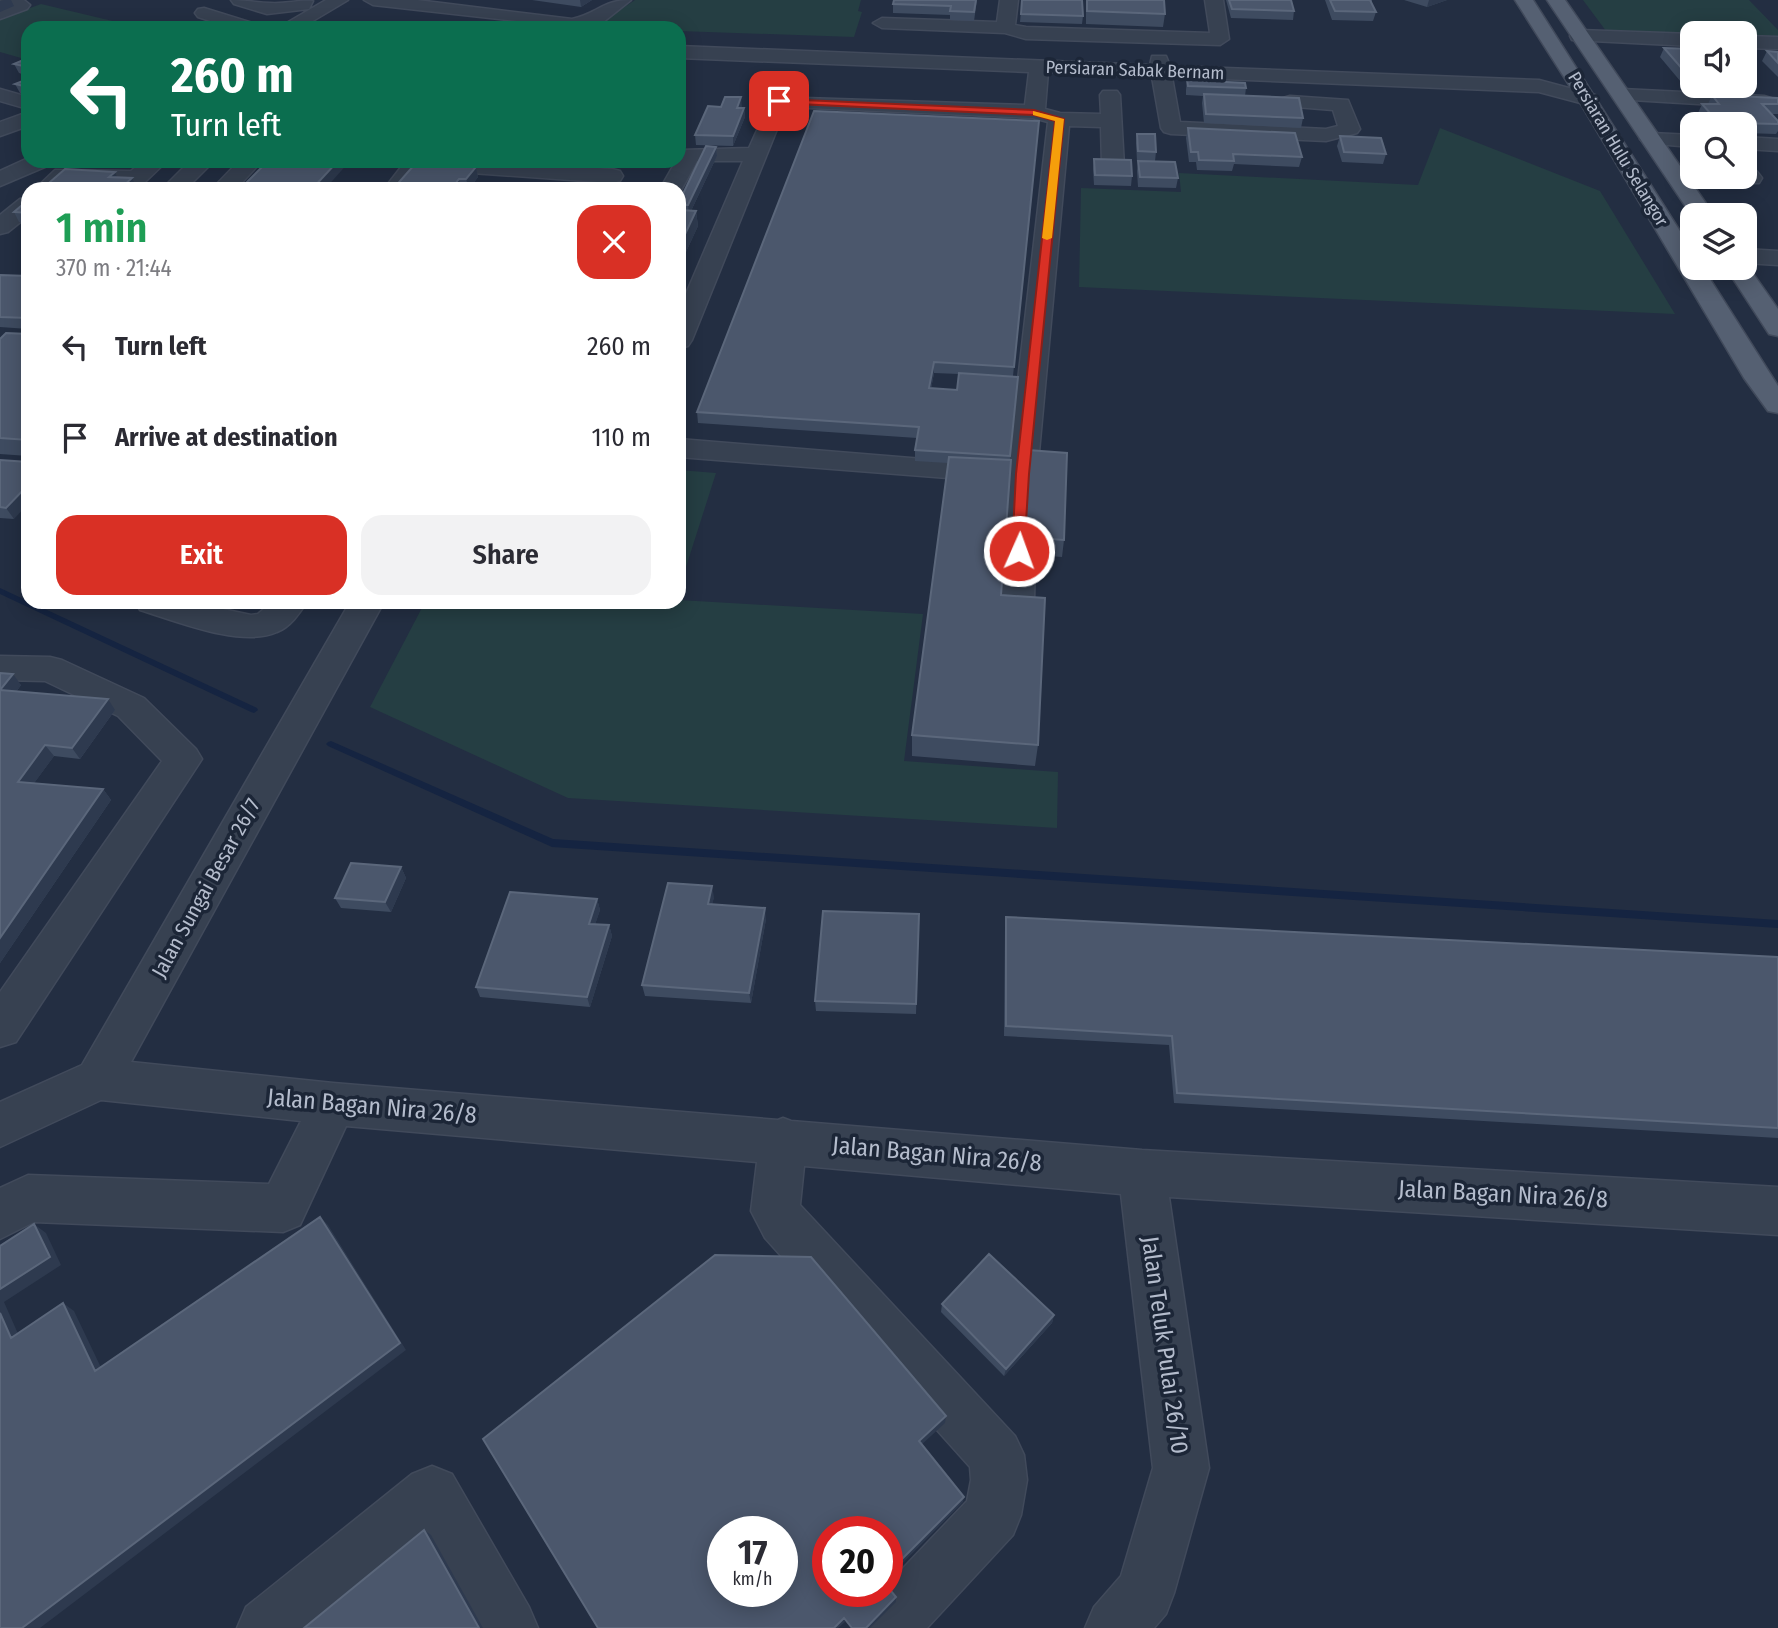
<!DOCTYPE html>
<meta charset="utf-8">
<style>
body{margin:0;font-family:"Fira Sans Condensed",sans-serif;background:#f2f2f3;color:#2b2b33;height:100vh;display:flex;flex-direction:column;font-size:26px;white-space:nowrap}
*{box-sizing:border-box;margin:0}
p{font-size:23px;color:#7c7c81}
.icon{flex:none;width:38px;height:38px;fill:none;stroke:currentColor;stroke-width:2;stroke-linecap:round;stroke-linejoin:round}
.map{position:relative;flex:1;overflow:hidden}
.sheet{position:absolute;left:21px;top:182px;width:665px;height:427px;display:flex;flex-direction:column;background:#fff;border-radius:21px;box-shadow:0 4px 18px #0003}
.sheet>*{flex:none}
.guide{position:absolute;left:21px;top:21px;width:665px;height:147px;border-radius:21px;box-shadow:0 4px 18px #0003;background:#0b6e4f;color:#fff;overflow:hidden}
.tools{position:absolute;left:1680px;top:21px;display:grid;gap:14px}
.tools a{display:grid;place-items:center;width:77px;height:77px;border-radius:14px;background:#fff;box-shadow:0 4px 18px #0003;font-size:35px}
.speed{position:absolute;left:707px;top:1516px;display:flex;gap:14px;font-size:35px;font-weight:700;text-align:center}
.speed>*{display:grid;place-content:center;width:91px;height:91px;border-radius:50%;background:#fff;box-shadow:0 4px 18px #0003;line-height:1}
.speed small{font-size:18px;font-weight:400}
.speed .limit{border:10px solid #d22;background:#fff;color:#111}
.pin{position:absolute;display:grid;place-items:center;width:60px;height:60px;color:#fff;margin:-30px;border-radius:14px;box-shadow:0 4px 10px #0006}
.me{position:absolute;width:77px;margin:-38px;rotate:2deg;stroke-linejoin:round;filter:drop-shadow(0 0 5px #0008)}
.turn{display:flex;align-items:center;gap:24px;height:147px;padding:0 35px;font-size:32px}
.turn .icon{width:91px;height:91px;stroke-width:2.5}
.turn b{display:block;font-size:49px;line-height:60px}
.round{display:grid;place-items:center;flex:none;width:74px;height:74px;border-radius:21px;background:#f2f2f3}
.summary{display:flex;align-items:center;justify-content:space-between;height:119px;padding:0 35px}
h1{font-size:42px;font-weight:600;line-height:52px;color:#1e9e55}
.primary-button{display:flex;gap:14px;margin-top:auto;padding:14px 35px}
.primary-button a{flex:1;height:80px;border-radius:21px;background:#d93025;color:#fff;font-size:28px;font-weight:600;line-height:80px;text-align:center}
.primary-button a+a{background:#f2f2f3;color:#2b2b33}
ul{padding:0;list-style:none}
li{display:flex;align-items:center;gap:21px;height:91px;padding:0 35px}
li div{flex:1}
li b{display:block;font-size:26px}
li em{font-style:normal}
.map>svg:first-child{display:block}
.green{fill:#253e43}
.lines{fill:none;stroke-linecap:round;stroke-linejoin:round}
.stream{fill:#152441;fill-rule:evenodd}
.minor-casing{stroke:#414a5b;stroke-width:3}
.major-casing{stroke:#414a5b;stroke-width:3}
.minor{fill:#374151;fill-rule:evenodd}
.major{fill:#556072;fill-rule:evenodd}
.wall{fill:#3e4b60;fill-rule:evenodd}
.shaded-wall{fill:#2e3a4f}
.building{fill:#4b576c;stroke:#5b677b;stroke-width:2;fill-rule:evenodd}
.route{fill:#d93025;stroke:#8d1f18;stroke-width:2}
.slow{fill:#f59e0b}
.labels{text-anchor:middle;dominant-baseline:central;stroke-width:7;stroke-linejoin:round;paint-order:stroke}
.far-street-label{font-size:18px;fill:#b4bccc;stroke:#1c2637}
.street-label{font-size:21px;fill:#b4bccc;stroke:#1c2637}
.near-street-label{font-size:24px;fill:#b4bccc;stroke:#1c2637}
</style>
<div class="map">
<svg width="1778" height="1628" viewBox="0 0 1778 1628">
<rect width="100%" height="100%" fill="#232e42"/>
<path class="green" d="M635 0H861L858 11 862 12 854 37 679 31V28H593Z
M1583 0H1749L1778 30V36L1606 31Z
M41 4 142 28H28V60L0 52V19Z
M1440 128 1600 191 1675 314 1079 287 1081 188 1181 192 1179 173 1418 185Z
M679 470 716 473 679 589Z
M679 600 923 614 904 761 1058 772 1057 828 568 798 370 707 425 602Z"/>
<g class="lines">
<path class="stream" d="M0 588 257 708 258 710 254 713 251 712 0 594Z
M331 741 553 839 1778 920V928L552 847 328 746 326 744 328 742Z"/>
<defs>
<path id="minor" d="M0 0H24L30 5 27 9 0 19V8L5 5Z
M231 0C245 0 258 3 270 3 287 4 296 0 313 1L309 9 267 14 234 4Z
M326 0H348L301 28H278Z
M364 0H417L572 19C599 13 602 0 631 0L602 23 579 28 373 5Z
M1000 0H1018L1015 25 1026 27 1210 33 1205 0H1223L1229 39 1220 45 1026 39 1005 33 882 28 873 23 882 18 997 22Z
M204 8 256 24 259 28H232L198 17 195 13 198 9Z
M1579 30 1692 34V46L1572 40 1570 36 1572 32Z
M1745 36 1778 37V49L1745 48Z
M679 46 1150 65 1152 56H1166L1170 66 1539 80 1595 95 1598 99 1595 103 1588 105 1539 92 1172 77 1180 122 1326 129 1338 126 1333 110 1283 106 1280 102 1283 98 1290 96 1348 100 1360 129 1357 133 1326 141 1171 134 1164 132 1161 128 1152 77 1048 72 1045 109 1060 113 1101 114 1100 95 1103 91H1117L1120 95 1124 166 1121 171H1105L1102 166 1101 127 1069 126 1037 474 1034 602 1029 610 1017 613 1005 610 1000 602 1007 480 999 482 679 457V439L1008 466 1048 122 1033 118 786 107 692 340 688 346 679 348V310L743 161H697L679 194V189H660L676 161H679L682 150 749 148 772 97 1025 105 1029 72 679 58Z
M0 89 28 97V109L0 101Z
M1622 89 1764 96 1771 98 1774 102 1771 106 1764 108 1615 99 1612 95 1615 91Z
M28 112V126L0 136V122Z
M1651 133 1692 135V147L1644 143 1640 139 1644 135Z
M1745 137 1778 139V151L1745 149Z
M28 158V161H50L47 166 0 186V171Z
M143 161H167L144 183 136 185 68 182 60 189H35L55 170 131 171Z
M190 161H214L186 189H162Z
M239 161H262L236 189H212Z
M411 161H493L612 169 620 171 623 176 620 181 612 183 429 170 421 172 407 189H384L405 162Z
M1745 164C1754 167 1757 171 1762 178L1759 183H1743L1738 177H1745Z
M28 197V216L8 232 0 234V215L20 199Z
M1745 249 1778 251V265L1745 263Z
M135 602H190L251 615 258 614 272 602H307C299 614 290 627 277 632 241 648 176 621 140 610Z
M350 602H384L131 1062 333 1083 778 1120 783 1118 791 1121 1142 1150 1778 1187V1235L1169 1197 1209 1468 1174 1593 1166 1614 1154 1628H1085L1094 1607 1121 1576 1153 1468 1121 1194 804 1166 800 1205 1015 1436 1024 1455 1027 1480 1021 1515 1013 1535 927 1628H857L866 1607 881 1591H887V1585L967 1501 971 1480 970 1467 765 1238 751 1211 757 1162 346 1126 300 1225 283 1232 34 1222 0 1239V1188L28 1175 269 1184 301 1121 101 1100 0 1147V1102L82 1065Z
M0 656 50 657 62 660 144 698 196 749 202 759 16 1042 0 1047V992L162 761 118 716 45 681 0 680Z
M432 1466 452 1474 529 1607 538 1628H475L425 1536 313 1628H237L246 1607 412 1474Z"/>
<path id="major" d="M1515 0H1533L1692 250V268H1703L1778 386V413L1768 411 1744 378 1578 99Z
M1547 0H1565L1714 215 1692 216Z
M1745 262 1778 309V336L1769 334 1726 268H1745Z"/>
</defs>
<use href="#minor" class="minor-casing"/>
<use href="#major" class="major-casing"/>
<use href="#minor" class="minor"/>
<use href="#major" class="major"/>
</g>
<path class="wall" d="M532 0H592L581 7Z
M977 0 974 21 950 20V15L893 13V4Z
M1022 0 1083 16 1082 24 1020 22Z
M1086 0H1164L1165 14 1163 27 1086 24Z
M1226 0H1291L1294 11 1293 20 1231 18Z
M1325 0H1372V3L1376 12 1373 21 1332 20Z
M1404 0H1447L1427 7Z
M1664 48 1692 50V82H1681L1660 57Z
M1767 51 1778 52V77L1762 61Z
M28 58V76L19 73 14 64Z
M1745 67 1751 74 1747 84H1745Z
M28 79V95L20 93 15 84Z
M1187 80 1246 88 1245 96 1303 118 1301 128 1204 123 1202 103 1203 96 1186 95V90Z
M1712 95 1778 98V114H1771L1778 121V131L1776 134 1745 133V124L1706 123 1698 113 1702 104H1708Z
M741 97V108H744L745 117 733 146 696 145 695 135 721 107Z
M1039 121 1013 376 1018 377 1010 460 1001 595 1038 745 1035 766 912 756V735L948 463 915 461V450L917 438 698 423 697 412ZM934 373 959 374 957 390 931 389Z
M1188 128 1302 157 1299 167 1234 164 1232 171 1197 170 1196 162H1189L1186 138Z
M1137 134 1156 152 1155 161 1178 178 1176 188 1138 187 1137 171 1138 161H1137L1136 143Z
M1340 136 1386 154 1383 164 1342 162 1337 146Z
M716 147 717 156 691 211H696L698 226 679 267V202Z
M1094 159 1132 176 1131 186 1094 185 1093 169Z
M476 167 478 177 469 189H393Z
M28 200V223L19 222 14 212Z
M0 275 28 276V329L0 327Z
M28 334V456L0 454V339Z
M1028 450 1064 540 1062 557 1021 554Z
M0 460 14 519 0 518Z
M257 602H278L277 604Z
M0 673 21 685 16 692 115 710 80 759 54 756 34 783 103 789 111 800 0 963Z
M401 867 406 878 391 912 341 908 335 898Z
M714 897 712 904 766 919 751 1003 645 996 642 985Z
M597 899 600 910 595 924 609 925 612 936 590 1007 480 997 476 987Z
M919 914 916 1014 816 1011 815 1001Z
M1006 917 1778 957V1138L1174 1103 1169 1045 1004 1036 1005 927Z
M942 1304 1054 1315 1052 1323 1004 1376 941 1312Z"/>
<path class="shaded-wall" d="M4 0H11L14 6 0 12V1Z
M580 0H592L581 7Z
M1429 0H1447L1427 7Z
M741 97 742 107 737 117V108Z
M744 108 745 117 733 146V136Z
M716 147 717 156 689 215 688 205Z
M338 161H350L325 189H312Z
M476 167 478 177 469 189 466 179Z
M115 172 119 182 109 177Z
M132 178 137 188 136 189H120Z
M459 179 461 189H451Z
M696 211 698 226 679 267V247Z
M934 362V373L929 399V388Z
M28 485V504L14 519 6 508Z
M13 674 21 685 9 702 0 690Z
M108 699 115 710 80 759 72 748Z
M45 745 54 756 27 793 18 782Z
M103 789 111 800 0 963V938Z
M401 867 406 878 391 912 385 902Z
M712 886 714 897 710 915 708 904Z
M597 899 600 910 592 934 589 924Z
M765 908 766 919 751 1003 749 993Z
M609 925 612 936 590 1007 587 997Z
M320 1217 328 1225 406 1350 40 1628H22Z
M34 1224 46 1233 61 1265 4 1302 23 1345 11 1338 0 1313V1289Z
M63 1303 74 1311 106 1378 95 1371Z
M1054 1315 1052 1323 1004 1376 1006 1369Z
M946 1416 945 1423 918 1448 919 1441Z
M964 1497 963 1502 887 1579V1574Z
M424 1530 431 1535 483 1628H479Z
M896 1597V1602L870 1628H866Z
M844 1618 845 1622 838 1628H834Z"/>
<path class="building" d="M894 0H976L974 12 950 11 951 6 893 4Z
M1022 0H1082L1083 16 1021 14Z
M1087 0H1164L1165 14 1087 11Z
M1229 0H1291L1294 11 1232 9Z
M1330 0H1370L1376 12 1335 11Z
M1664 48 1691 49 1692 50V73L1685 72Z
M1767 51 1778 52V63Z
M28 58V67L14 64Z
M1745 67 1751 74H1745Z
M28 79V87L15 84Z
M1187 80 1245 83 1246 88 1188 86Z
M1204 94 1299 98 1303 118 1206 114Z
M1712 95 1778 98V104H1762L1778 121V124L1734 123 1726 114 1710 113 1702 104H1719Z
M725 97H741L737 108H744L733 136 695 135 708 106 721 107Z
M814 111 1039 121 1014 367 934 362 929 388 957 390 959 373 1018 377 1010 456 915 450 919 427 697 412Z
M1188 128 1295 133 1302 157 1233 154 1234 161 1199 160 1198 152H1191Z
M1137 134H1155L1156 152 1138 151Z
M1340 136 1381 138 1386 154 1344 152Z
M706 146 716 147 688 205H679V202Z
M1094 159 1131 160 1132 176 1095 175Z
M268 161H338L312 189H240Z
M1138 161 1175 162 1178 178 1140 177Z
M415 164 476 167 466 179H459L451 189H393Z
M65 169 115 172 109 177 132 178 120 189H42Z
M28 200V213L14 212Z
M679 210 696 211 679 247Z
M0 275 28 276V318L0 317Z
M6 333 28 334V440L0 438V339Z
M1028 450 1067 453 1064 540 1023 537Z
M949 457 1011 460 1001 595 1045 598 1038 745 912 735Z
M0 460 28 462V485L6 508 0 507Z
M0 673 13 674 0 690 108 699 72 748 45 745 18 782 103 789 0 938Z
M351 863 401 867 385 902 335 898Z
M668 883 712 886 708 904 765 908 749 993 642 985Z
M510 892 597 899 589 924 609 925 587 997 476 987Z
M823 911 919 914 916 1004 815 1001Z
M1006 917 1778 957V1128L1177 1093 1172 1036 1006 1026Z
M320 1217 400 1343 22 1628H0V1313L11 1338 63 1303 95 1371Z
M34 1224 50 1257 0 1289V1246Z
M989 1254 1054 1315 1006 1369 942 1304Z
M715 1255 811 1257 946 1416 919 1441 964 1497 887 1574V1531H828V1591H887V1586L896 1597 866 1628H852L844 1618 834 1628H598L483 1439ZM723 1531H782V1591H723Z
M424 1530 479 1628H304Z"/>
<path class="route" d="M779 99 1034 110 1064 119 1029 474 1024 554H1014L1012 551 1016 474 1055 121 1034 115 776 103Z"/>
<path class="slow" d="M1033 111 1064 119 1052 238 1047 240 1042 238 1055 121 1033 115Z"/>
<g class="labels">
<g class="far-street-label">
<text transform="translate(1135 70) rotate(2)">Persiaran Sabak Bernam</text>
<text transform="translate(1618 149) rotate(59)">Persiaran Hulu Selangor</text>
</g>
<g class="street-label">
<text transform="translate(206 888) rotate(-61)">Jalan Sungai Besar 26/7</text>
</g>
<g class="near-street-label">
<text transform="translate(372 1106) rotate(5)">Jalan Bagan Nira 26/8</text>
<text transform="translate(937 1154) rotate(5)">Jalan Bagan Nira 26/8</text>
<text transform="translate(1503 1194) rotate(3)">Jalan Bagan Nira 26/8</text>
<text transform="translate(1165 1345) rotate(82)">Jalan Teluk Pulai 26/10</text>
</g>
</g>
</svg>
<div class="tools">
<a><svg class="icon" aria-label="sound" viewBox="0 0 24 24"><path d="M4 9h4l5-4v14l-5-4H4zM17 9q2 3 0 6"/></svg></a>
<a><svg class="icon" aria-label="search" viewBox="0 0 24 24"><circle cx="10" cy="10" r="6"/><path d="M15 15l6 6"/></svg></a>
<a><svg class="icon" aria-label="layers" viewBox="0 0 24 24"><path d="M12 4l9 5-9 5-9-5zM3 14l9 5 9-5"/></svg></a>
</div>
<div class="speed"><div>17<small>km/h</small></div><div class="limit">20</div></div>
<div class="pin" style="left:779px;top:101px;background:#d93025"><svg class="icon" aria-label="arrive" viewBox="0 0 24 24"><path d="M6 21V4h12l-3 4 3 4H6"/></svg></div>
<svg class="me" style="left:1019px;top:551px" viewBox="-20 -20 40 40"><circle r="17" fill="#d93025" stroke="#fff" stroke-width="3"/><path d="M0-11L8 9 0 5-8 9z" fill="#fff"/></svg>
<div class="guide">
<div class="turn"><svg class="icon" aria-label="left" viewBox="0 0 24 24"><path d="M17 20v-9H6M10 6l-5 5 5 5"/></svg><div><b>260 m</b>Turn left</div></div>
</div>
<section class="sheet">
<div class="summary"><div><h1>1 min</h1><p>370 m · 21:44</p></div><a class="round" style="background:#d93025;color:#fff"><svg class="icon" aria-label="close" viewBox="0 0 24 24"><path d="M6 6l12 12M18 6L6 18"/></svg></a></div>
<ul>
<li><svg class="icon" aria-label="left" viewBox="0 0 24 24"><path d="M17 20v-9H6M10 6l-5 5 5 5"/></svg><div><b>Turn left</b></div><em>260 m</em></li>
<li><svg class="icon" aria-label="arrive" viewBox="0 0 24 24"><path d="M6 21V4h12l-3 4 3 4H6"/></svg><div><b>Arrive at destination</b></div><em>110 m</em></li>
</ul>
<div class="primary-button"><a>Exit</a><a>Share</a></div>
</section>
</div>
